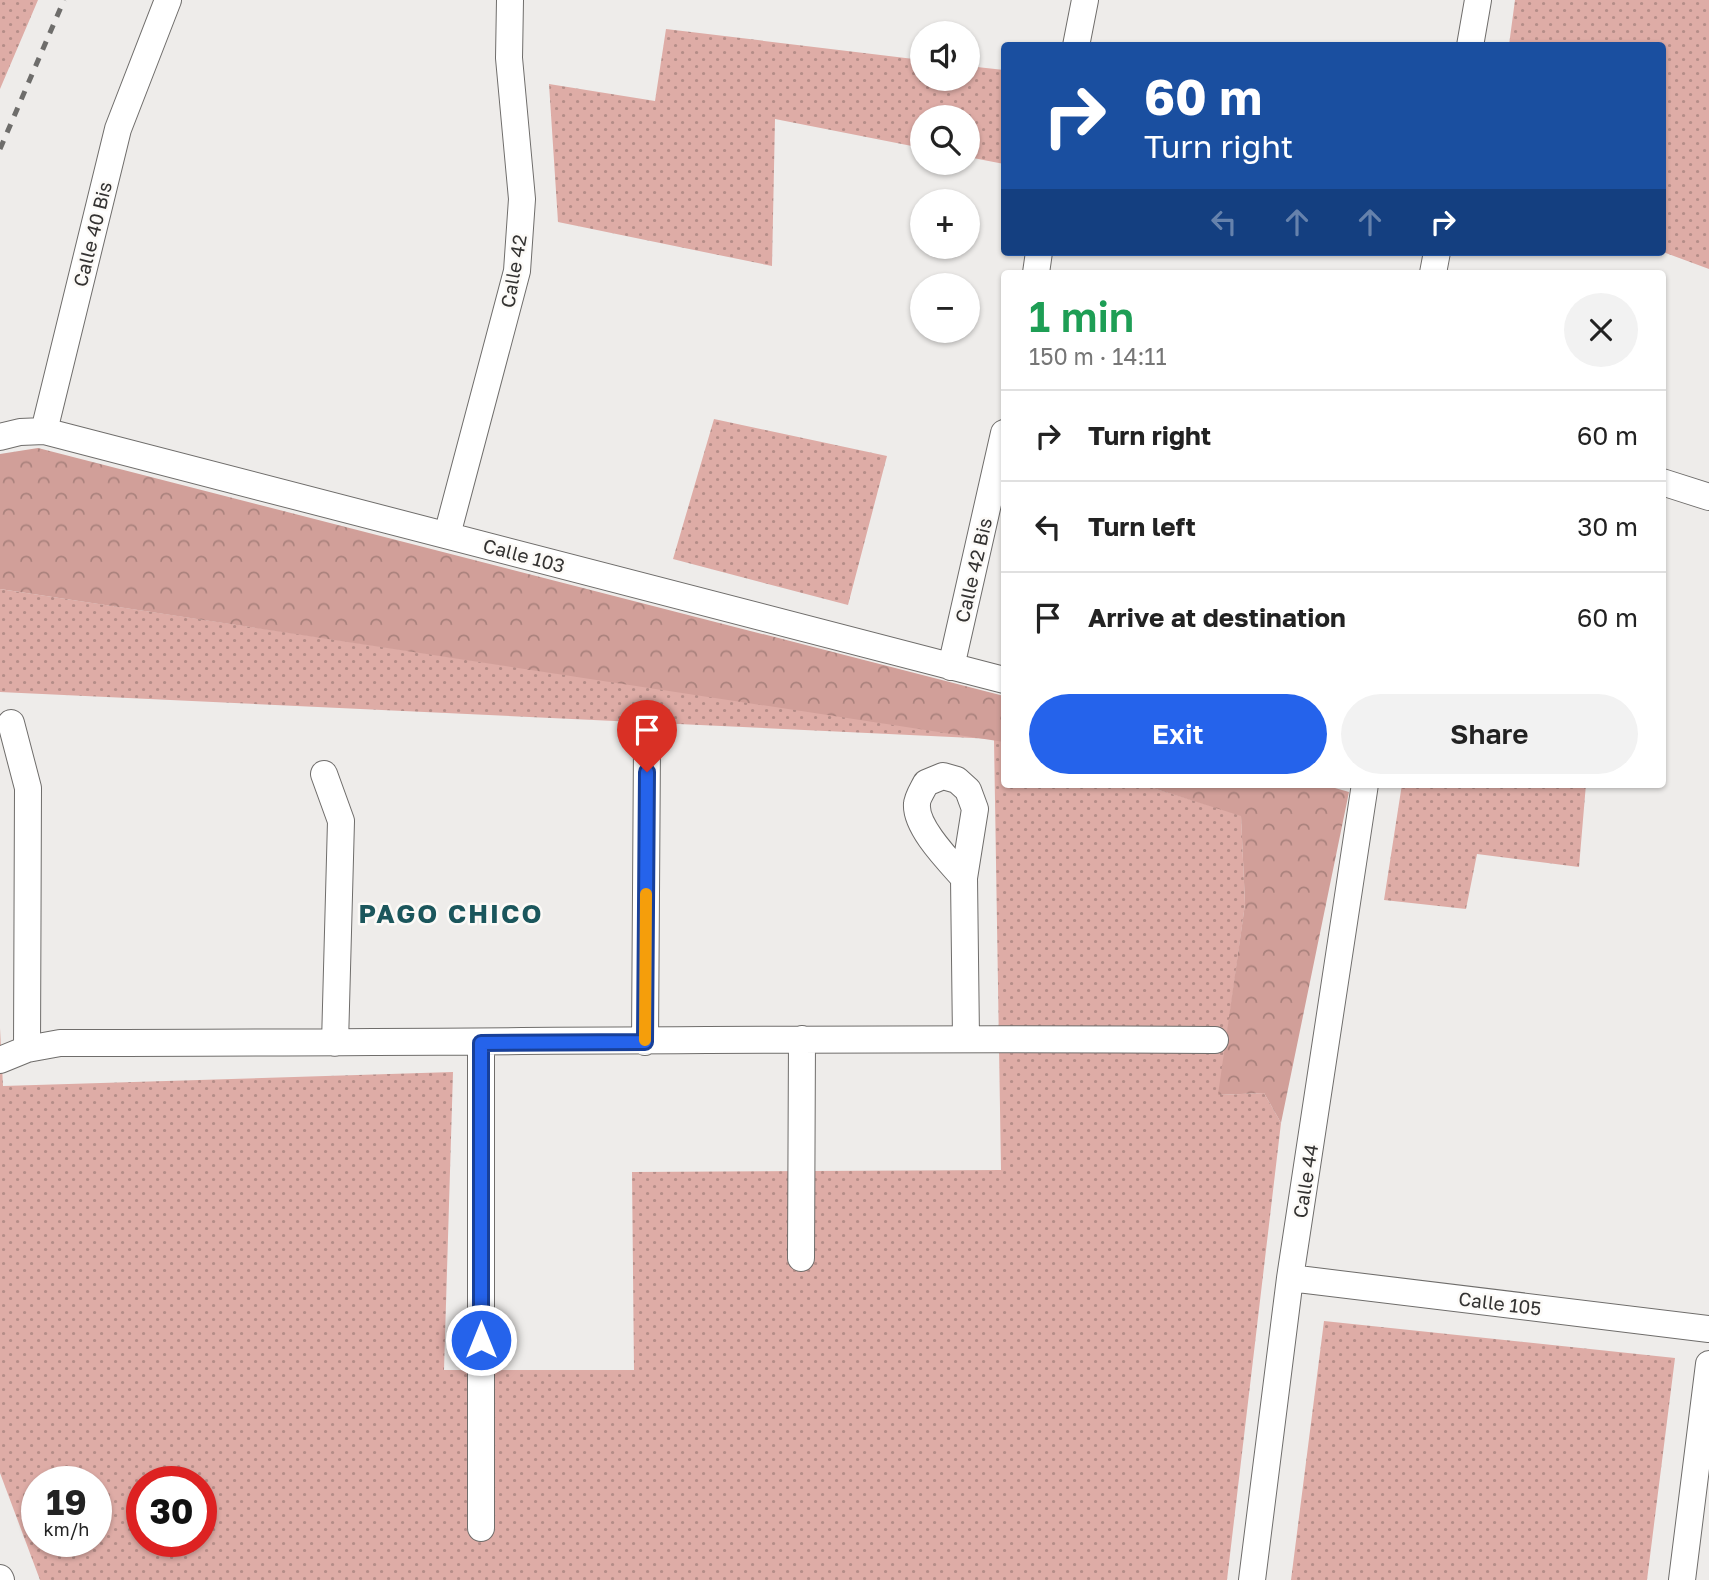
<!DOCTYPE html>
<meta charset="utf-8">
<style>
body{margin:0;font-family:"Golos Text",sans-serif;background:#f2f2f2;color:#222;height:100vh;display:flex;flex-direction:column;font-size:26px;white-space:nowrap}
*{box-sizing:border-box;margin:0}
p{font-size:23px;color:#767676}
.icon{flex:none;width:38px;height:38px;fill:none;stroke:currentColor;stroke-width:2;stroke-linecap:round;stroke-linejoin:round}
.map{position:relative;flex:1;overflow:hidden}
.sheet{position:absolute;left:1001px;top:270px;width:665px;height:518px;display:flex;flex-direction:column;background:#fff;border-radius:7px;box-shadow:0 2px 5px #0004}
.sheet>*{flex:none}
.banner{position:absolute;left:1001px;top:42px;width:665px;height:214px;border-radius:7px;box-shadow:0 2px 5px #0004;background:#1a4fa0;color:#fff;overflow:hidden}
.controls{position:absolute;left:910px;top:21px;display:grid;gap:14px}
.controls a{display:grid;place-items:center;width:70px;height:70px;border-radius:50%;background:#fff;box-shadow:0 2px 5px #0004;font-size:35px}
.speed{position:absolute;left:21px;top:1466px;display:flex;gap:14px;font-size:35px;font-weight:700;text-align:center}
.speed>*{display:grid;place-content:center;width:91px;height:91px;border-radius:50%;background:#fff;box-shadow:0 2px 5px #0004;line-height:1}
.speed small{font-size:18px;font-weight:400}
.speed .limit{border:10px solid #d22;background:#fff;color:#111}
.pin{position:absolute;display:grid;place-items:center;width:60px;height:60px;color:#fff;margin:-72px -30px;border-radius:50% 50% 50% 0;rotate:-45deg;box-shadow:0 0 7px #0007}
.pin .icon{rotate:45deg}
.me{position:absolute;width:77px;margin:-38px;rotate:0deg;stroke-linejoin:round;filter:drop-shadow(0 0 5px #0008)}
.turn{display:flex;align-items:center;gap:24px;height:147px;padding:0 28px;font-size:32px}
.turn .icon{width:91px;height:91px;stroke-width:2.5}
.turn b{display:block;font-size:49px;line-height:60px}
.lanes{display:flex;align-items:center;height:66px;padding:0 28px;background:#0003;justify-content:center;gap:35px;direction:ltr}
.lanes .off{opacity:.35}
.round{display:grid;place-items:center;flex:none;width:74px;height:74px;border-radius:37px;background:#f2f2f2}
.headline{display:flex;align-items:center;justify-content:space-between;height:119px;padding:0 28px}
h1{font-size:42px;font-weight:600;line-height:52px;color:#1e9e55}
.action{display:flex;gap:14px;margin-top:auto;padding:14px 28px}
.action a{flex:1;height:80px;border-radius:42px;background:#2563eb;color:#fff;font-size:28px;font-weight:600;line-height:80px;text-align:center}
.action a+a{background:#f2f2f2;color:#222}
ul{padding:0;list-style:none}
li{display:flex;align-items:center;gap:21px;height:91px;padding:0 28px;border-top:2px solid #e0e0e0}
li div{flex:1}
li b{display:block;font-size:26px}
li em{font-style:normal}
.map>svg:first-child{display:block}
.grass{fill:url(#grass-dots);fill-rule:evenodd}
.forest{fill:url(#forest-crowns)}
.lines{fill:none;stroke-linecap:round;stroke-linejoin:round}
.street-casing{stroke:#6f6d6b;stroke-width:28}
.street{stroke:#fff;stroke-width:26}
.rail{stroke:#6e6d6b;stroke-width:5;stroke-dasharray:9 9;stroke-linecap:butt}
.route-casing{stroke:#184099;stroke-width:18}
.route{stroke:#2563eb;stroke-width:12}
.slow{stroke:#f59e0b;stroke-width:12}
.labels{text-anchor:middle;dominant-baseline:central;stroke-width:5;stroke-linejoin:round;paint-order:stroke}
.street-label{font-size:19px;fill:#333231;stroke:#fcfaf7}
.district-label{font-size:26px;font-weight:bold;letter-spacing:2px;fill:#1b565c;stroke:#fcfaf7}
</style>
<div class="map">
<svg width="1709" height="1580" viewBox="0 0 1709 1580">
<defs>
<pattern id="grass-dots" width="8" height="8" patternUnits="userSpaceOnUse" patternTransform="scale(1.75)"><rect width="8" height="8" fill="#deaca6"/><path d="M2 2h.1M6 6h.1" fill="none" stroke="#b58d88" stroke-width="1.8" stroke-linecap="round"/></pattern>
<pattern id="forest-crowns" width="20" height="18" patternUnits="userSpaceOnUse" patternTransform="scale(1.75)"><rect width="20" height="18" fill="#d19f99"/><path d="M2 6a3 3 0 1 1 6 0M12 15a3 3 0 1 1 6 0" fill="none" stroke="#aa827d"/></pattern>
</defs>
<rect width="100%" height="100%" fill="#eeecea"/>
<path class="grass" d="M0 0H38L0 89Z
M1515 0H1709V269L1663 252 1662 46 1509 45Z
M666 29 922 60V79H968V66L1004 70V164L968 157V117H922V148L775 119 772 266 558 222 549 84 655 101Z
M714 419 887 456 848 605 673 559Z
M0 589 994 739 1004 742V784H1140L1241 815 1245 904 1219 1095 1264 1093 1281 1123 1227 1580H40L0 1473V1028L3 1086 453 1072 444 1370H634L632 1172 1001 1170 994 739 0 692ZM37 1482H96V1542H37ZM142 1482H201V1542H142Z
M1402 784H1586L1579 867 1477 854 1466 909 1384 900Z
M1324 1321 1675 1358 1647 1580H1291Z"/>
<path class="forest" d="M38 448 1004 696V742L0 589V454Z
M1140 784H1321L1349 792 1281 1123 1264 1093 1218 1095 1245 904 1241 816Z"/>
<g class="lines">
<defs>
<path id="street" d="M1076 46 1085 0
M1470 46 1478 0
M1036 273 1039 252
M1433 273 1437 252
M44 431 118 129 168 0
M0 437 20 432 44 431 1004 680
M1662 482 1709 497
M447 535 517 271 522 199 509 58 510 0
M951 667 1004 433
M11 723 28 788 27 1049
M324 774 341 821 335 1043
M964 878C949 861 915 827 917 804 917 798 923 789 926 783L943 776 957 780 968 790 975 809 964 878 966 1038
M645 1042 647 745
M0 1060 27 1049 60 1043C445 1043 830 1037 1215 1040
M801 1258 802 1039
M1290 1278 1709 1329
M481 1528V1043
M0 1578 1 1580
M1252 1580 1290 1278 1365 784
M1682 1580 1709 1364"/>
</defs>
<use href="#street" class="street-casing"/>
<use href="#street" class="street"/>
<path class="rail" d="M0 149 64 0"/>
</g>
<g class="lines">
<defs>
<path id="route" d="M481 1340V1043L645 1042 647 772"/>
</defs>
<use href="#route" class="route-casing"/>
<use href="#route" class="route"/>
<path class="slow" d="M645 1040 646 894"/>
</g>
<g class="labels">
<g class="street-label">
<text transform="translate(92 234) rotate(-76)">Calle 40 Bis</text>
<text transform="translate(513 271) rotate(-80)">Calle 42</text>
<text transform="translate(524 555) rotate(15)">Calle 103</text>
<text transform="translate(973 570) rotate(-77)">Calle 42 Bis</text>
<text transform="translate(1305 1181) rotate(-81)">Calle 44</text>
<text transform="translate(1500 1303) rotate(7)">Calle 105</text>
</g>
<g class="district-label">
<text x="451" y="913">PAGO CHICO</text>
</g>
</g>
</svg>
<div class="controls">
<a><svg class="icon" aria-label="sound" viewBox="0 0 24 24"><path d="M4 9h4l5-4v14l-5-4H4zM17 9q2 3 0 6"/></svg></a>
<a><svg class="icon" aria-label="search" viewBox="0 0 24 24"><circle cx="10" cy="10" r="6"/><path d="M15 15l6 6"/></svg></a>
<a>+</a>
<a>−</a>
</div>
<div class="speed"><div>19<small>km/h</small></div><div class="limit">30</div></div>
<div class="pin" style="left:647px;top:772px;background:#d93025"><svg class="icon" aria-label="arrive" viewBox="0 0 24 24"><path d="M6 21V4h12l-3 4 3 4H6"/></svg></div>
<svg class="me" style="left:481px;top:1340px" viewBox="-20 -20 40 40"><circle r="17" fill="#2563eb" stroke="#fff" stroke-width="3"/><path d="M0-11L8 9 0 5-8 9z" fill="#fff"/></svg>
<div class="banner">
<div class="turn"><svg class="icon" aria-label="right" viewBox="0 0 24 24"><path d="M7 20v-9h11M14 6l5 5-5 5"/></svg><div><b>60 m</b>Turn right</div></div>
<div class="lanes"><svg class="icon off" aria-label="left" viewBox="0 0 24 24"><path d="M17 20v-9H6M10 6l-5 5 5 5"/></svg><svg class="icon off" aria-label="ahead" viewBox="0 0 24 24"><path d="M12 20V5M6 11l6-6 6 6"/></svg><svg class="icon off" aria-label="ahead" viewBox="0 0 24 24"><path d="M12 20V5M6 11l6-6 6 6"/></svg><svg class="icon" aria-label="right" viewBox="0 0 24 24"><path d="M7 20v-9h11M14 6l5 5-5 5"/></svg></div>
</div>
<section class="sheet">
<div class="headline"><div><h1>1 min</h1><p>150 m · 14:11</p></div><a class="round"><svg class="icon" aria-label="close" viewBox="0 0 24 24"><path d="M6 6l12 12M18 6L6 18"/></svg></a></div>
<ul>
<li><svg class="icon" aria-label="right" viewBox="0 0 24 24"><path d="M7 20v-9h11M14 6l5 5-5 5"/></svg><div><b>Turn right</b></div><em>60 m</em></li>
<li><svg class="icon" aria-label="left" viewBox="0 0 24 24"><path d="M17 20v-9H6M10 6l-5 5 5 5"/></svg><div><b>Turn left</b></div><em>30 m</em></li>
<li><svg class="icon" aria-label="arrive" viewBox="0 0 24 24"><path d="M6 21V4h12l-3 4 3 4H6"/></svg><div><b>Arrive at destination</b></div><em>60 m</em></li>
</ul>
<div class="action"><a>Exit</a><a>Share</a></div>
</section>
</div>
